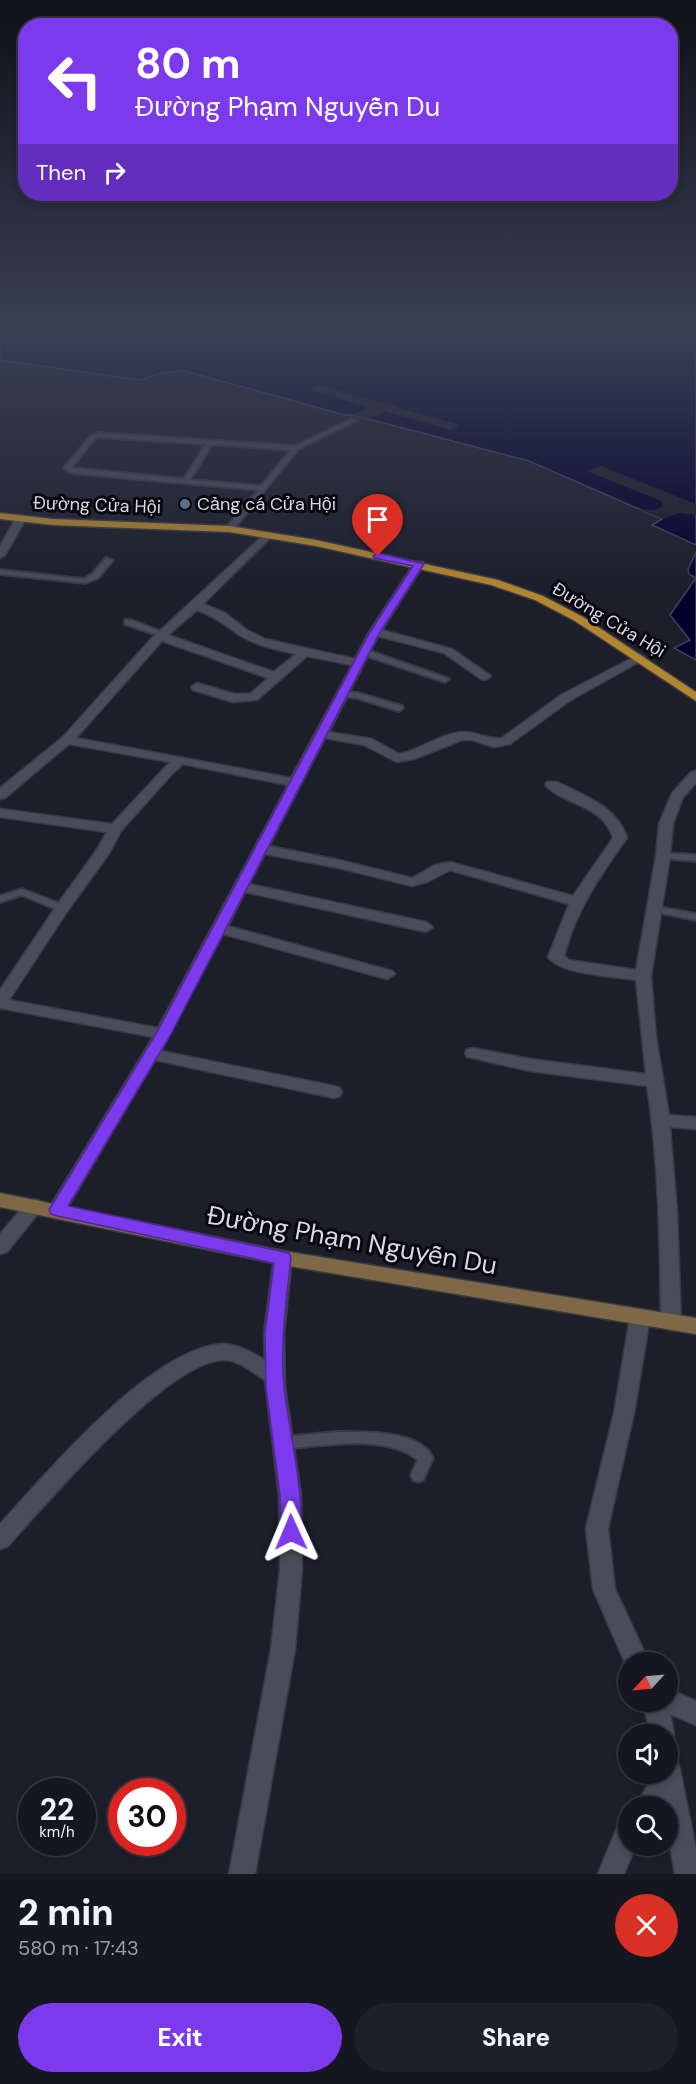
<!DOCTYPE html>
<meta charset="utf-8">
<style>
body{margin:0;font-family:"DM Sans",sans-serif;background:#1e1f29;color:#f1f3f6;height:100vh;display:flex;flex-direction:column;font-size:22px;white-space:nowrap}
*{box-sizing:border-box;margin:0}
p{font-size:20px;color:#9d9fa5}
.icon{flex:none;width:33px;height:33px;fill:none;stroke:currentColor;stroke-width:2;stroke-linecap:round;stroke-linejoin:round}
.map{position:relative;height:1874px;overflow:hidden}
.details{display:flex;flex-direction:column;background:#151620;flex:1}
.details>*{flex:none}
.banner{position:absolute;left:18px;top:18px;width:660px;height:183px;border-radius:24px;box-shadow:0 3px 9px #0003,0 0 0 2px #34353e;background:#7c3aed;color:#fff;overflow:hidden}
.needle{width:39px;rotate:244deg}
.buttons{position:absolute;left:618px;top:1652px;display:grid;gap:12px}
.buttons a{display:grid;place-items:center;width:60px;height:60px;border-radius:50%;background:#151620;box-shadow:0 3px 9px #0003,0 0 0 2px #34353e;font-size:30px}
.speed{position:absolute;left:18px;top:1778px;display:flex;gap:12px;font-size:30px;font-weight:700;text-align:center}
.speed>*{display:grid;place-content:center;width:78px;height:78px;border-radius:50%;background:#151620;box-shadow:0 3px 9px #0003,0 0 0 2px #34353e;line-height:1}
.speed small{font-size:15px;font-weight:400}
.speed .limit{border:9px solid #d22;background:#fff;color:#111}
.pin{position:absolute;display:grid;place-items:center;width:51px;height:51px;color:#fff;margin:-62px -26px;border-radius:50% 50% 50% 0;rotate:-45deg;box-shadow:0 0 6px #0007}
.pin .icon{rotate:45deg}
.me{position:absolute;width:66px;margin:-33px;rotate:359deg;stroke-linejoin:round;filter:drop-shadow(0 0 4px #0008)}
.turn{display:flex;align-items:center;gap:21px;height:126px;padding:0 18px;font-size:27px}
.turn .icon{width:78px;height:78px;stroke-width:2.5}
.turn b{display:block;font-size:42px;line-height:51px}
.then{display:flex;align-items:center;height:57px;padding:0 18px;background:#0003;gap:12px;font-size:22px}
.round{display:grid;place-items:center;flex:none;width:63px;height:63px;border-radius:32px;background:#1e1f29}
.overview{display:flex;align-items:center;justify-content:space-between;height:102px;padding:0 18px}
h1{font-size:36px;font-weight:800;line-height:45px}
.cta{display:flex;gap:12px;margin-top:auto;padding:12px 18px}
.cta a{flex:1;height:69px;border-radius:36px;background:#7c3aed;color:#fff;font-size:24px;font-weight:800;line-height:69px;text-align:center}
.cta a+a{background:#1e1f29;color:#f1f3f6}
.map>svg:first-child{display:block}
.water{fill:#00002d;stroke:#414163;stroke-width:1.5}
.pier{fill:#1c1e2a}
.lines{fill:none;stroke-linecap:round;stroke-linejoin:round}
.lane-casing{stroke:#393a44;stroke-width:4}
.street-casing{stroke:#393a44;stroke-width:3}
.secondary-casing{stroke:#393a44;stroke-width:3}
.primary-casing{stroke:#393a44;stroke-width:3}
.lane{fill:#4a4c5a;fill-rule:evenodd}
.street{fill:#4a4c5a;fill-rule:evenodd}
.secondary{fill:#7e6845;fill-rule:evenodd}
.primary{fill:#b2852f;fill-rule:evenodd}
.route{fill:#7c3aed;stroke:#51269a;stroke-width:1.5}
.service-dot{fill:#5c6f8a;stroke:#08080e;stroke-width:2}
.labels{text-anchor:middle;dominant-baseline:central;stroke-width:6;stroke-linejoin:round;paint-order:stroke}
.far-poi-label{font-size:18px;fill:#d8d9e1;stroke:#08080e;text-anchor:start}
.far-street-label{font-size:18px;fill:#d8d9e1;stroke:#08080e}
.near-street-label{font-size:26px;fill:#d8d9e1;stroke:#08080e}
</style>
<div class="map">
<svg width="696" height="1874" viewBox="0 0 696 1874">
<rect width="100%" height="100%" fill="#1c1e2a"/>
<path class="water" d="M0 332H696V545L652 525 662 519 529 461 353 415H345L185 371 162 373 139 380 0 360Z
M696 552V660L674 648 690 640 670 615 696 578 689 574 688 570Z"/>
<path class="pier" d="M319 385 460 425 450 430 385 411 369 419 353 415 368 407 309 390Z
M601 466 696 504V515L679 513 663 519 638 509 655 510 663 506 661 501 587 471Z"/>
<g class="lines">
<defs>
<path id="lane" d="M352 419 357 420 298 449 232 531H229L225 529 258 490 71 473 64 468 90 437 98 433 295 446ZM99 437 206 444 184 479 71 468 94 439ZM212 444 291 450 261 486 190 480Z
M106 558 113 560 98 578 85 583 0 574V570L84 579 92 574Z
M125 620H131L167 634 166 636H160L125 624Z
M361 650H367L449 679 445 682 361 654Z
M342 691 358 693 402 706 403 708 399 711 357 698 339 696 338 694Z
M663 853 696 855V861L660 858 658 856Z
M22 889 66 906 67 908 62 911 58 910 22 895 0 902V896Z
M654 906 696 914V920L650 911 649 909Z
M337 1432C364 1432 420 1430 433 1458L423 1480 418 1482 413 1480 411 1475 418 1460C387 1433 320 1446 282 1449L277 1447 275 1443 277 1439 282 1437Z"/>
<path id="street" d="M16 518 25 520 5 555 0 558V546Z
M267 532 271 533V537L203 604 225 613 247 630 265 639 355 659 369 632 415 562H423L424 564 382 630 452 649 491 676 485 680 481 679 444 653 378 636 329 732 372 739 399 754C420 750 440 734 461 732 476 731 488 740 502 738L561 695 636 656 640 654 646 658 569 701 510 744 494 747 472 740H462L414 759 397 762 364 745 325 738 269 846 339 860 412 878 435 865 450 862 573 896 613 838C603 804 565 806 545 785L547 782H557C583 795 618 807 627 838 600 876 576 910 564 956L569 960 636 970 656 856 659 824 672 793 691 772 696 771V783L683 797 673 824 670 856 651 976 656 1037 669 1115 696 1117V1129L670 1127 677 1212 681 1322 678 1328 671 1330 664 1328 661 1322C660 1243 659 1164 647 1086L530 1071 473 1058 467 1057 465 1053 467 1049 473 1048 530 1059 646 1074 636 980C613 976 562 975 548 957L569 904 450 870 427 882 412 886 339 868 265 854 249 884 426 922 433 927 426 932 245 892 228 926 392 971 395 974 387 979 223 934 161 1051 334 1086 340 1088 342 1092 340 1096 334 1098 155 1060 63 1215 57 1217 51 1215 48 1210 153 1037 0 1008V990L57 905 94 854 107 832 0 817V809L112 824 170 762 69 744 5 798 0 799V788L63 737 152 638ZM197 610C213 616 224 624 238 634 255 645 276 650 296 654L274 672 168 635ZM162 641 268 678 250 694H234L197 683 191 687 193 690 233 702 257 700 307 656 352 665 291 778 76 738ZM183 764 288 785 158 1028 9 1000 68 910 108 855 121 831 171 775Z
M34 1199 40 1201 43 1206 40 1211 7 1252 0 1254V1234L28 1201Z
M283 1251 290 1253 292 1258 284 1333 285 1387 301 1495 302 1569 295 1649 255 1874H229L271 1649 280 1569 279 1495 265 1380C253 1373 239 1360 224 1360 168 1360 46 1504 8 1546L0 1549V1524C48 1472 150 1349 222 1344 237 1343 252 1353 265 1360L264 1333 274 1258 276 1253Z
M640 1309 647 1312 650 1317 634 1413 608 1528 615 1589 649 1662H628V1670L593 1589 586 1528 614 1413 630 1317 633 1312Z
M668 1689 696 1701V1725L670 1714 674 1734 671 1743 668 1744V1734H650L643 1701H668Z
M668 1758 677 1761 680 1770 696 1849V1874H675L668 1834V1806H635L656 1773H668Z
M628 1819V1845H636L624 1874H598L619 1823Z"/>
<path id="secondary" d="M0 1193 283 1251 696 1318V1334L283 1265 0 1207Z"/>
<path id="primary" d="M0 513 53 519 229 526 316 540 498 580 543 596 583 617 696 692V701L575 621 535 600 491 585 316 546 229 532 53 525 0 519Z"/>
</defs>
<use href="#lane" class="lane-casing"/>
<use href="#street" class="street-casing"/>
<use href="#secondary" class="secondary-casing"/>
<use href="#primary" class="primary-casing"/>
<use href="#lane" class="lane"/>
<use href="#street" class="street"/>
<use href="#secondary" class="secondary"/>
<use href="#primary" class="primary"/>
</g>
<linearGradient id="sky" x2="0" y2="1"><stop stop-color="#0f1017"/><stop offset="0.56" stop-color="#3a4155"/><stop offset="1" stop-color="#3a4155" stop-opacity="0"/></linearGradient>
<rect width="696" height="594" fill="url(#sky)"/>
<path class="route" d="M378 553 424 564 380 632 171 1034 68 1206 289 1253 291 1258C286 1301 280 1344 284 1387 287 1420 309 1513 298 1538L291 1541 283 1538 281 1532 280 1495 266 1387 265 1333 274 1263 57 1216 51 1214 49 1210 156 1034 370 632 413 566 374 558 373 556Z"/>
<circle class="service-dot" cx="185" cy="504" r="6"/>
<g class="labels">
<g class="far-poi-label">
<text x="197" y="504">Cảng cá Cửa Hội</text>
</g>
<g class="far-street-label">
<text transform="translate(97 505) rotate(2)">Đường Cửa Hội</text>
<text transform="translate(609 620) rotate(31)">Đường Cửa Hội</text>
</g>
<g class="near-street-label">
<text transform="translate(352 1240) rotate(10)">Đường Phạm Nguyễn Du</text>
</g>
</g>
</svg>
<div class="buttons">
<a><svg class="needle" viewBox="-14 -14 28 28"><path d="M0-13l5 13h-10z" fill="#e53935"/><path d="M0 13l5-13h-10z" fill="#9d9fa5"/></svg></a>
<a><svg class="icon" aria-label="sound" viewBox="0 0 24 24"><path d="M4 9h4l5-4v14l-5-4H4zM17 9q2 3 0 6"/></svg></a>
<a><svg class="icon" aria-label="search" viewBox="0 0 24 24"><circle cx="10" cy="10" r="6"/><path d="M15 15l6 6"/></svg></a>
</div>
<div class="speed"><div>22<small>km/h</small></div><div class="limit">30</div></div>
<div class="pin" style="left:378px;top:556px;background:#d93025"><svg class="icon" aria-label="arrive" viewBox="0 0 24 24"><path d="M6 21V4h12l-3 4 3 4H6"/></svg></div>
<svg class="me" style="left:291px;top:1532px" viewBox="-20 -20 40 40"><path d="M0-17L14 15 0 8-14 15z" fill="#7c3aed" stroke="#fff" stroke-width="4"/></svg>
<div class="banner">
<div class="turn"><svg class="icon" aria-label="left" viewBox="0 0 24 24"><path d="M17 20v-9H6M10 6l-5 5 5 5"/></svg><div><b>80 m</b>Đường Phạm Nguyễn Du</div></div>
<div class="then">Then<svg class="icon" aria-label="right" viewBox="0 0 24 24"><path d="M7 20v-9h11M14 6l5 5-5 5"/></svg></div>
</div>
</div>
<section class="details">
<div class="overview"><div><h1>2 min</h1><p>580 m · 17:43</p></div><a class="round" style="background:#d93025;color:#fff"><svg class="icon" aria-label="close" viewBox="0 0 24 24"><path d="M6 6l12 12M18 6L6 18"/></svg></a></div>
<div class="cta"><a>Exit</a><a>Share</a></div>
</section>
